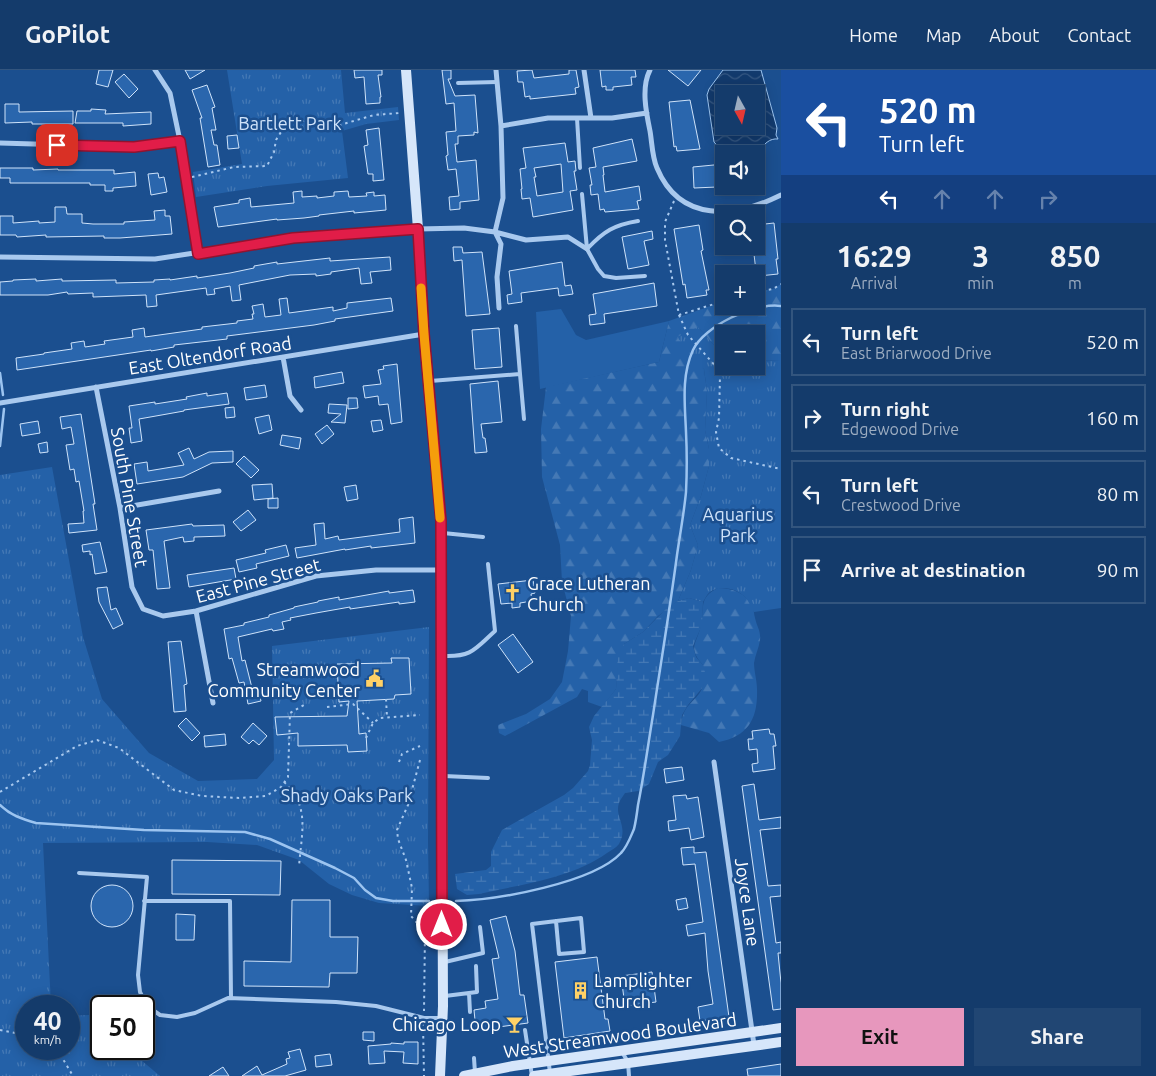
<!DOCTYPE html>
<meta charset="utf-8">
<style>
body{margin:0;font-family:Ubuntu,sans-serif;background:#214673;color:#f1f3f6;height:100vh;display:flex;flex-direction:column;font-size:19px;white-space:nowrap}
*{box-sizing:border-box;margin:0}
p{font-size:16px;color:#9dadc1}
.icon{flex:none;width:28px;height:28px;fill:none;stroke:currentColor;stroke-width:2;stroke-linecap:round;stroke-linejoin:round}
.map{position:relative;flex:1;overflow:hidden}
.panel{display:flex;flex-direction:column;background:#143b6b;width:375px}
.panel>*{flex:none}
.hud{background:#1a4fa0;color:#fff;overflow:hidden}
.needle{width:32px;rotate:172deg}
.buttons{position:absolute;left:715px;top:15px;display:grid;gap:10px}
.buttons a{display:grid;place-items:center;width:50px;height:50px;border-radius:0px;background:#143b6b;box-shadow:0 2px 12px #0003,0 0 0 1px #33557e;font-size:25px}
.speed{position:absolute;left:15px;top:925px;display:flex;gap:10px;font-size:25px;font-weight:700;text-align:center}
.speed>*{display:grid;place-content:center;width:65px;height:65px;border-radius:50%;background:#143b6b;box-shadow:0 2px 12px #0003,0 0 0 1px #33557e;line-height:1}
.speed small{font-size:12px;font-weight:400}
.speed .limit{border:2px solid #111;border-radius:8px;background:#fff;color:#111}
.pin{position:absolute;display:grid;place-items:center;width:42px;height:42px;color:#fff;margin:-21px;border-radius:10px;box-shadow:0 2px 8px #0006}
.me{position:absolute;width:55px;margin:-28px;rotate:0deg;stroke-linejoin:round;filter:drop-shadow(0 0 4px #0008)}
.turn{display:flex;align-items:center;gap:18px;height:105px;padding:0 15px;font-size:22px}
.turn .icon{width:65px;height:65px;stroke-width:2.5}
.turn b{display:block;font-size:35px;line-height:42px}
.lanes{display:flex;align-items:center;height:48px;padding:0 15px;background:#0003;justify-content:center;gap:25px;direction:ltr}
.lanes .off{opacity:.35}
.eta{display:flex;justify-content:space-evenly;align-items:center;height:85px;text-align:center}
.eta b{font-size:30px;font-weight:700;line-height:35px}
.primary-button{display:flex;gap:10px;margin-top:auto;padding:10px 15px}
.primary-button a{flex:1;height:58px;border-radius:0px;background:#e797bd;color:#111;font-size:20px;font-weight:700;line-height:58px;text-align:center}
.primary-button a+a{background:#214673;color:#f1f3f6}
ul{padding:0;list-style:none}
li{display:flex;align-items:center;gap:15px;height:68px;margin:0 10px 8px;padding:0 5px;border:2px solid #33557e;border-radius:0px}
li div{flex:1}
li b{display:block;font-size:19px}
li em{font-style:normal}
header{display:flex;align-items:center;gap:30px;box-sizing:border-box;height:70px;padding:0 25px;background:#143b6b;border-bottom:1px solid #33557e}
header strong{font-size:24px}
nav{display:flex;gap:28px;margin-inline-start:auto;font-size:18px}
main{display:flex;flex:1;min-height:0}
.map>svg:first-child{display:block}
.grass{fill:#2461a8}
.forest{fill:url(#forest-firs)}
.wetland{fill:url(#wetland-marsh)}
.park{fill:url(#park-tufts)}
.water{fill:url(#water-waves);stroke:#9cc4f0;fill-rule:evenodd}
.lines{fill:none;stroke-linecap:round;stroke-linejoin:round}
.stream{stroke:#9cc4f0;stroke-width:2.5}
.building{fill:#2a66ad;stroke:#cfe3fa;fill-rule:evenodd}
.path{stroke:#a9c9ee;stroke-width:2;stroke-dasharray:2.5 4;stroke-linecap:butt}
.lane{stroke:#a9c9ee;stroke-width:4}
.street{stroke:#a9c9ee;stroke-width:5}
.secondary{stroke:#d6e6fa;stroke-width:10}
.route-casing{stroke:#92132f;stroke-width:12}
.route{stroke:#e11d48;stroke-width:9}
.slow{stroke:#f59e0b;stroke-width:9}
.labels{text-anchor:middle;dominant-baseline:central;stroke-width:5;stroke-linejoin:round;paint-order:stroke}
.park-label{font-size:18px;fill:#cfe3fa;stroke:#1b4f8f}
.street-label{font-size:18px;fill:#fff;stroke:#1b4f8f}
.poi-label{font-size:18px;fill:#fff;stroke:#1b4f8f;text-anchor:start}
</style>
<header>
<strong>GoPilot</strong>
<nav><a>Home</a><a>Map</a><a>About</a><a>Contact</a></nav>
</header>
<main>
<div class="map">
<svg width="781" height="1006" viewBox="0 0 781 1006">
<defs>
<pattern id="forest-firs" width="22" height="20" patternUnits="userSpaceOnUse" patternTransform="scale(1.25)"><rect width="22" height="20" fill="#2461a8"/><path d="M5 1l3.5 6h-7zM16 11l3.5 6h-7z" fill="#4579b5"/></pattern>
<pattern id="wetland-marsh" width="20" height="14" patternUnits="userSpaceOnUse" patternTransform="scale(1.25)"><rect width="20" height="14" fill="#2461a8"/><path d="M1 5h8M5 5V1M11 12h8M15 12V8" fill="none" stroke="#4579b5"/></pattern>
<pattern id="park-tufts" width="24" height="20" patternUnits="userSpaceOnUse" patternTransform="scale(1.25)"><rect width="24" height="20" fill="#2461a8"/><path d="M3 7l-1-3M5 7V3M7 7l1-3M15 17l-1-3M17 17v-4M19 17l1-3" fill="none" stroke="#4579b5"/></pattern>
<pattern id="water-waves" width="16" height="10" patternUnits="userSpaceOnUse" patternTransform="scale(1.25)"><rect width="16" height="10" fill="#123a6d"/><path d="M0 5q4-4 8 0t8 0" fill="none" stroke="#365883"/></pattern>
</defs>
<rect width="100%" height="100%" fill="#1b4f8f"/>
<path class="grass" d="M561 239 576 265 586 270 669 251 659 292 540 319 536 242Z"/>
<path class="forest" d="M781 214V291L756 290V264H724V282L714 275 698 257 707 321 705 360 709 379V396L701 426 690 455 698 475 691 500 678 531 658 546 643 562 624 574 618 596 616 619 602 637 588 632V621L582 619 577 627 505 666 499 663 498 655 526 644 550 629 562 612 568 581 571 546 562 512 560 475 542 407 541 359 546 317 659 292 669 251 724 231V236H756V222L773 219Z
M718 518C732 518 746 523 753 537 754 541 754 545 755 548 757 557 761 561 760 570 759 578 755 585 754 593 754 601 757 611 757 619 758 649 748 666 719 672L709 663 681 655C683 632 698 632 703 616 704 610 703 601 703 595 687 577 697 574 701 555 705 537 698 528 718 518Z"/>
<path class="wetland" d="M689 528 703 532 702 555 693 576 696 587 703 595 706 606 703 617 688 635 682 645 680 666 668 685 658 692 649 714 638 721 625 723C623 726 620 730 619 733 614 747 629 756 619 774 616 778 611 780 607 783 570 809 522 814 479 824L467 825 457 819 455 804 486 800 491 796V782L502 760 564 725 573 718 588 701 590 695 592 670 589 657 594 646 616 619 618 584 624 574 643 562 667 538 678 531Z"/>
<path class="park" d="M227 0H341L345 43 398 37 399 50 366 54 342 61 348 108 267 116 196 127 193 102 242 94Z
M698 257 714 275 724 282V296H756V290L781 291V538L754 542C751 537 749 532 746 528 738 519 720 514 710 522 707 524 705 529 703 532L689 528 678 531 691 500 698 475 690 455 701 426 709 396V379L705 360 707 321 704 299 677 267Z
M52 397 83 567 102 629 149 683 198 711 257 709 274 690 272 576 429 557 428 772 429 836 379 833 352 825 329 814 299 790 257 775 207 772 43 773 51 936H26V979H69V946L89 945 101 955V979H128L160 1006H0V405Z"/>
<path class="water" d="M723 0H761L777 58 776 65 778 69C770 68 763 74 760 82 747 72 725 87 714 72L707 25 709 19ZM724 24H756V56H724Z"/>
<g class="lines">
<path class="stream" d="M0 303 3 325
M0 376 4 339
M0 735C10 745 22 749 36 753L144 760 245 762 270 769 335 798 354 808 365 820 376 828 393 831H429
M456 831C497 830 593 813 621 783 627 777 631 766 634 759 636 751 637 743 638 735 644 705 648 675 653 645 661 592 670 538 677 485 680 464 684 443 686 422 687 402 687 382 686 362 685 335 681 306 693 280 704 256 755 232 781 236"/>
</g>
<path class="building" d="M99 0H113L108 17 96 14Z
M185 0H205L190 9Z
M354 0H382V5H378L381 27H380V33L366 34 364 7 355 8Z
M442 0H451V9H448L455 26 475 25 478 63 474 62V65L458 66V74H455L457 92 476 90 479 130 460 132V139L450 140 449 127 459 126 456 99 448 100 446 86 448 85 446 62 456 61 454 33 446 34Z
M532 0 534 8 569 4V0H576L579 17 575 18 576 24 530 29V26L525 27 523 12H518L517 1Z
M600 0H635L636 7H631L632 15 613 17V20H606V16L602 17Z
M668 0H701L688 16Z
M124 4 138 19 129 28 115 12Z
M207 15 215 37 212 38 216 60H211L214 75H217L220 95 208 97 200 48H202L192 20Z
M690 30 700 79 677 81 676 76 674 77 669 32Z
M5 34H19V42L73 41V54H32V52L5 53Z
M91 39 106 40 105 44 151 42V54L123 56V53H75L77 41H91Z
M379 58 384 110 373 111V104H368L364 76 368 75 366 60Z
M237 65 239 78 228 79 227 66Z
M632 69 637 91 603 97 604 105H603L605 122 639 116 641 130 637 131 639 139 605 142 604 139 600 140 598 124 591 125 590 115H592L589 98 596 97 593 78Z
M565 73 568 92 575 91 576 101H574L577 120 570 121 573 140 533 147 530 128 522 129 521 119H522L520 99 526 98 523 78ZM561 94 563 122 537 126 534 107H536L534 98Z
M724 94V106H717V117L694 118 693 97Z
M0 98H33V100L58 99V100H114V104L135 102 136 116 113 118V121H105V115H90V113H10V108H0Z
M158 103 159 108 164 107 167 122 151 125 148 104Z
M302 121V127L317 126V128L334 126V122L348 121 349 127 367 126 366 123 374 122V126L385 125 386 140 354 143V141L319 145V146L304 148 277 150V149L218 157 214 137 239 133V130L250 128 251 137 294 133 293 122Z
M55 137H66L67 144H82V153L93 154H124V152L155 150 154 141 165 140V146H170L172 164 120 168H104V166L46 167V165L17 167 16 165H0V146H13V153L39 151V153L55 152Z
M774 153 778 189H776L778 204 759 206 758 201H756L753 176H756V155Z
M699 155 703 180 701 181 709 220H706L707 225 687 228 685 214 683 215 674 159Z
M652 161 653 169 644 171 649 195 628 199 622 167Z
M453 177H462L463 183 482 182 490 244 466 246 462 190 454 191Z
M390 187 391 200 370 202 372 213 361 214 359 198 331 202V204L316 206V204L290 205 239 215 241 230 232 231 230 216 214 219 215 224 207 225 206 218 156 225 157 236 147 237 146 225 93 227V223L68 224 67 222 48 225H0V212L13 211V210L36 209V211L62 209V211L116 210V213L154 212V210L170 209V210L197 206V208L230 203 254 198V196L277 192V194L330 188V191Z
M562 192 565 216 571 215 573 224 559 226 558 218 521 223 522 232 508 234 507 225 512 224 509 201Z
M654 213 657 236 604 244 605 253 590 255 589 245 596 244 593 224Z
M287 228 289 243 333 237V241L347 238V233L391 228 393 241 335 249V251L314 255 227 266V269L174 275V277L151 281V280L17 300 16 288 44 284V283L72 279 71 273 84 271 85 277 105 274 104 271 133 267 132 260 144 258 145 267 202 259V257L237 253V251L253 249 252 244H254L252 236 263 234 265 247 281 245 279 229Z
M499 258 502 297 475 299 472 260Z
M397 294 402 352 391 354 388 334 379 335 378 326 365 328 363 316 381 314 378 300 384 299 383 296Z
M342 302 344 313 315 318 314 307Z
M498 311 502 352 481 354 483 368H485L487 382 475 383 470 314Z
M265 315 267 327 246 330 244 318Z
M207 323V326L227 323 229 334 184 340V341L139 349 142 371 131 373 129 358H132L129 336 155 332V334L187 329 186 327Z
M348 328H357L358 338 348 339Z
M329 334 347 335 345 353 331 352 341 344 328 343Z
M234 337 235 347 226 348 225 338Z
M81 344 95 434H93L97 460 69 463 68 454 84 453 83 441H84L79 411 76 412 74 399 70 400 66 375 74 374 71 357 62 359 60 347Z
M269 345 272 360 259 364 255 348Z
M381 350 383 360 373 362 371 351Z
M38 351 40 363 22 366 20 354Z
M327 355 334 364 322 374 315 364Z
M282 365 301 368 299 379 280 375Z
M47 372 48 382 40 383 38 374Z
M189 378 194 389 209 382 233 381V392L212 393 183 407 137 414 134 394 147 392 148 401 184 395 178 383Z
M244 386 259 400 251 408 236 394Z
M272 414 273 428 254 430 252 415Z
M356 415 358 429 347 431 344 417Z
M278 428V438H268V429Z
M248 440 256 450 241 461 233 452Z
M413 447 415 473 371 478V476L345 480V479L297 488 295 478 316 475 314 454 324 453 325 469 338 466 339 470 400 462 399 449Z
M192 454 193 456 224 455 225 466 194 467V471L184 472 183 467 164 471 170 518 157 519 153 480H149L146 460Z
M100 472 107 502 95 504 92 484 90 485V481L83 482 82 475Z
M286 475 289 486 256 494 257 498 239 502 236 490 266 483 265 480Z
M234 498 236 509 189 517 187 505Z
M533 510 535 523 531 524 532 531 520 533V537L512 538V533L501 534 498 514Z
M107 517 111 540 116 538 123 554 113 559 99 532 97 518Z
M413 520 415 532 399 534V532L350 539V537L316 543 290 548 291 550 282 552 284 559 273 561 272 559 238 567 242 591 245 590 252 618H255L256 623H259L261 631 248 634 244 612 239 613 232 588 229 589 224 559 244 555V553L269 547V545L294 538V537L318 532V531L339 527V530L389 521V523Z
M513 564 533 592 518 603 498 575Z
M181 571 187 614 184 615 186 641 174 642 168 572Z
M391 588H409L411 624 395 625 394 629 357 631 359 664 366 663 367 681 348 682 347 675 298 676V663L277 665 275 647 347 646 349 631 339 632 337 594 392 593Z
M186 648 200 663 192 671 178 656Z
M253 653 267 666 259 675 253 670 249 674 241 667Z
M769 659 770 664H774L776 676H773L775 699 753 702 752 694 758 693 757 679 749 680 748 669H753L752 661Z
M225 664 226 675 205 677 204 666Z
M682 697 684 710 666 713 664 699Z
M754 714 759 750 781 747V758L760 760 768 816 781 815V826L770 827 776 873 781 872V883H778L781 913V939L773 940 742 716Z
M686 725 687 729 698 727 704 767 691 770 689 758 669 761 668 751 676 750 673 726Z
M694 777V783L706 782 729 947 700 951 698 937 713 934 708 901 705 863 688 866 686 855 703 852 695 794 683 795 681 778Z
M172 790 281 791 280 825 172 824Z
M91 836a21 21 0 1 1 42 0a21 21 0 1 1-42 0Z
M686 828 688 838 678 840 676 830Z
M292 830H330V867H358L357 903H330L329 917 244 916V891L291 892Z
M176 844 195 845 194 870H176Z
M506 846 515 881 520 925H524L528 953 476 960 474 940 486 938 485 931 498 929 492 889 499 888 490 850Z
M597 887 605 949H608L610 961 564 968 555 892Z
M652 902 656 932 625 936 621 906Z
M363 962H374V971L363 970Z
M404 972H418V994L403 993 404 982 384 981 385 993 369 994 368 976 391 974V973L404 974Z
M300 979 306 1000 285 1006H242L257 996 262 1005 287 994 286 989 290 988 288 982Z
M330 984 332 995 316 997 315 986Z
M781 994V1006H748L747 999Z
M223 997 229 1006H209Z"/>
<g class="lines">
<path class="path" d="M192 107 234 97 267 96 274 82 276 70 281 62 307 49H315L326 54 340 55 374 45 400 43
M674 131 665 152V170L679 245 724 231
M756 222 773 219 781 214
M679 245 688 265 718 299 720 305 719 348 716 362 719 378 731 388 781 399
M386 629 387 647
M327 637 353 634 373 653
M366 668 373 653 380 648 420 645
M420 690 408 735 397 760 398 769 406 790 412 818 411 846 425 862 424 941
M399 692 402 684 420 676
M284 712C311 736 301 765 299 797
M406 716 412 717
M0 722 77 676 97 670 119 678 174 720 202 726 239 728 266 726 281 717 288 707 290 643 304 635
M423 953 424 1006
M0 960 26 965
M57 979 73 1006"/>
<path class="lane" d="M458 13 497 12
M577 48 580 98
M582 124 587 179 598 199 604 206 616 208 645 206
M587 179C604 161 614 155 638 151
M516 256 520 304
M430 311 520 304 524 349
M443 463 483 467
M444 586C472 587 475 579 495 561L488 494
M444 706 488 708
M79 803 147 807 138 905 140 922 147 936 160 945 177 947 195 943 228 928 336 932 376 936 424 948H442
M144 831H230L231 928
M445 892 483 883 480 857
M469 923 470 942
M445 926 477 922 476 896
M525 960 532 1006
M622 982 628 992 629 1006
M474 988 475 1003
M550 1003 532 854 581 848 584 882 559 884 556 851"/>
<path class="street" d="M155 0 170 23 180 71 198 184
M496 0 501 56 503 128 495 162 501 174 497 207 499 238
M584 0 591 48
M650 0C641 17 646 42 650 61 652 72 652 87 657 98 680 153 735 148 781 125
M501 56 548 48H612L647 43
M0 73 134 77 180 71
M718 142 724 178
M0 187 155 189 293 168 418 159 464 158 495 162 526 170 568 167 587 179
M283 287 290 326 301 340
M96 317 120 438 132 517 143 539 163 546 196 541 316 506 376 500H441
M0 333 424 264
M120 438 219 421
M196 541 213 633
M714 692 754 975"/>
<path class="secondary" d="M406 0 418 159 424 264 441 451 443 936 440 1006
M464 1006 513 996 781 958
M534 1006 781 972"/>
</g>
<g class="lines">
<defs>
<path id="route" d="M57 75 134 77 180 71 198 184 293 168 418 159 424 264 441 451 442 855"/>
</defs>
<use href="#route" class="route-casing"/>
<use href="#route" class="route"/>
<path class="slow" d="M421 218 424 264 440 448"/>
</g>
<defs>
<symbol id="church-bare" viewBox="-9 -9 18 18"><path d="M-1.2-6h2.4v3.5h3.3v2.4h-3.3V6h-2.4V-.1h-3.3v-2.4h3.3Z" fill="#ffd166" stroke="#1b4f8f" stroke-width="2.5" paint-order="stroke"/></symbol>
<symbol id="civic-bare" viewBox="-9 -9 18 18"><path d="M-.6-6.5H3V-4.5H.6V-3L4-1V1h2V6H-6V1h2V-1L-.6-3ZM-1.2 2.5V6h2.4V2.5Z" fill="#ffd166" stroke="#1b4f8f" stroke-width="2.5" paint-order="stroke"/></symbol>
<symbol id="building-bare" viewBox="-9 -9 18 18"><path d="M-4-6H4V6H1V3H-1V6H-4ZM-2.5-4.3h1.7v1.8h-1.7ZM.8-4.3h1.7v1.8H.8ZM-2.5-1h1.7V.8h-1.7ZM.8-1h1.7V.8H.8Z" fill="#ffd166" stroke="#1b4f8f" stroke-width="2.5" paint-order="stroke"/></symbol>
<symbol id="bar-bare" viewBox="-9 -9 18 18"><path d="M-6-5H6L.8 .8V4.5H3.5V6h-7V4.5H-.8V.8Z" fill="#ffd166" stroke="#1b4f8f" stroke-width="2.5" paint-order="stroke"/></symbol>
</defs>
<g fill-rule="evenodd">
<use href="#church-bare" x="500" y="510" width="25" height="25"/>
<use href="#civic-bare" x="362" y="596" width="25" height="25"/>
<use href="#building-bare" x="568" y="908" width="25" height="25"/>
<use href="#bar-bare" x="502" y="942" width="25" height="25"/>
</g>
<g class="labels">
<g class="park-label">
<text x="290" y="53">Bartlett Park</text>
<text x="738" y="444">Aquarius<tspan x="738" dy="21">Park</tspan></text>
<text x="347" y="725">Shady Oaks Park</text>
</g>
<g class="street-label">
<text transform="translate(210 285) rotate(-9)">East Oltendorf Road</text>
<text transform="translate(130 427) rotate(80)">South Pine Street</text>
<text transform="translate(258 510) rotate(-15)">East Pine Street</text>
<text transform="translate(748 832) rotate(82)">Joyce Lane</text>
<text transform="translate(620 965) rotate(-8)">West Streamwood Boulevard</text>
</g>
<g class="poi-label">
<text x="527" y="513">Grace Lutheran<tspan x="527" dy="21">Church</tspan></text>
<text x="360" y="599" text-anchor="end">Streamwood<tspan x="360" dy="21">Community Center</tspan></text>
<text x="594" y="910">Lamplighter<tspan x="594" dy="21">Church</tspan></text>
<text x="501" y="954" text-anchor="end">Chicago Loop</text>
</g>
</g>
</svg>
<div class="buttons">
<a><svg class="needle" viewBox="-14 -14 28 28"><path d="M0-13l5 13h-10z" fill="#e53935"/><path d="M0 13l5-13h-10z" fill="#9dadc1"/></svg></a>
<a><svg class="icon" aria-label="sound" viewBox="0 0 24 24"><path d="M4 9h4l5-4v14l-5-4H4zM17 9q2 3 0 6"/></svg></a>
<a><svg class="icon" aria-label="search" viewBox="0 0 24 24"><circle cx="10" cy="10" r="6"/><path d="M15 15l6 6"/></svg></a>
<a>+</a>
<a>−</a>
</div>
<div class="speed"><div>40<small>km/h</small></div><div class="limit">50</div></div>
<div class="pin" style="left:57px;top:75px;background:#d93025"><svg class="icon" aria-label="arrive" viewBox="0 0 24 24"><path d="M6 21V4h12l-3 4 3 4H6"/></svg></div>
<svg class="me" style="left:442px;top:855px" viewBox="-20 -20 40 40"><circle r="17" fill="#e11d48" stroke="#fff" stroke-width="3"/><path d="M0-11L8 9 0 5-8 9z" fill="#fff"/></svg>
</div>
<section class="panel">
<div class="hud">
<div class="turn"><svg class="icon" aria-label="left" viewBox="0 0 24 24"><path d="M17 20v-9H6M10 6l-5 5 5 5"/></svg><div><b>520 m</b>Turn left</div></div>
<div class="lanes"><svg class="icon" aria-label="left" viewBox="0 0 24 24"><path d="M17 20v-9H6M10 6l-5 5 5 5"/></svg><svg class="icon off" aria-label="ahead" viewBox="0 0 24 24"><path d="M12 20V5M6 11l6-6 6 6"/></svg><svg class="icon off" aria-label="ahead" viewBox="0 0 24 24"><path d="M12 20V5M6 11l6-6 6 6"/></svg><svg class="icon off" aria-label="right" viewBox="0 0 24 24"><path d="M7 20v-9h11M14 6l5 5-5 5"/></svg></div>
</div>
<div class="eta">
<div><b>16:29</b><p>Arrival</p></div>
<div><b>3</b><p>min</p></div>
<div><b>850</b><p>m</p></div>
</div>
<ul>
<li><svg class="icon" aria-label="left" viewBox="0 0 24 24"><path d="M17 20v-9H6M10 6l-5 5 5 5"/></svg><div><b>Turn left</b><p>East Briarwood Drive</p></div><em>520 m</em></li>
<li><svg class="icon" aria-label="right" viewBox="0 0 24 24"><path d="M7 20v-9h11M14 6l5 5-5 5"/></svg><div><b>Turn right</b><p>Edgewood Drive</p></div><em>160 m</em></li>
<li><svg class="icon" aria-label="left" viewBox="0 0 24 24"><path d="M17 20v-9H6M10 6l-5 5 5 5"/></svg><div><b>Turn left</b><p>Crestwood Drive</p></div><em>80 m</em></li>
<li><svg class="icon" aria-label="arrive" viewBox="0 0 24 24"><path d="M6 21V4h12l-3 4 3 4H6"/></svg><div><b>Arrive at destination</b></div><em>90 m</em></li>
</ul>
<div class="primary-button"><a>Exit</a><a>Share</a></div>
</section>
</main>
